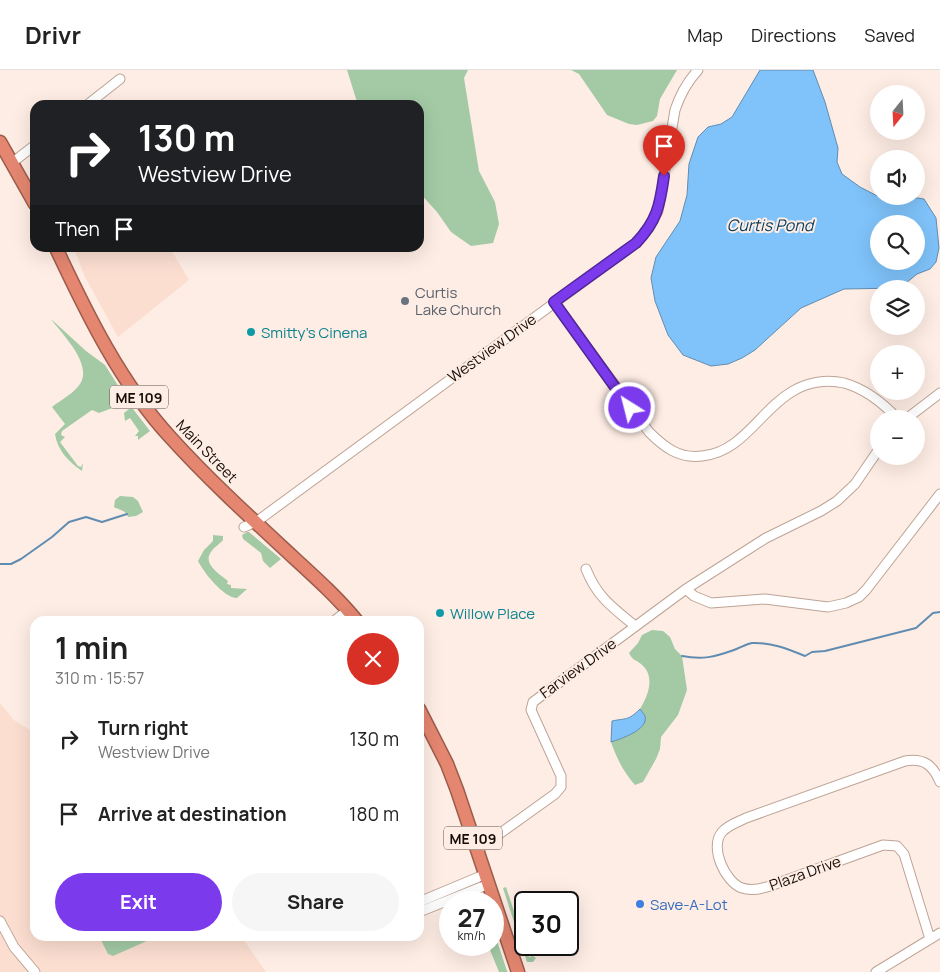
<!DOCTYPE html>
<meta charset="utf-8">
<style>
body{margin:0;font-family:Manrope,sans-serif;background:#f6f6f6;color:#222;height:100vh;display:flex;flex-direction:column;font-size:19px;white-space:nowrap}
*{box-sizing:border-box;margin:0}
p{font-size:16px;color:#767676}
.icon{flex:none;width:28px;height:28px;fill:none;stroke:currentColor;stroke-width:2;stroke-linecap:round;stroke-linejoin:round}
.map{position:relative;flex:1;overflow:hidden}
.details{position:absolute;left:30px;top:546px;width:394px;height:325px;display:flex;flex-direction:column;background:#fff;border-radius:15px;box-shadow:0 5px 20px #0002}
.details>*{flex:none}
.top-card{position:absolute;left:30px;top:30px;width:394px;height:152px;border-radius:15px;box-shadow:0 5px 20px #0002;background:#202124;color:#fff;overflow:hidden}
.needle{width:32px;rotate:198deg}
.controls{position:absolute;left:870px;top:15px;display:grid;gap:10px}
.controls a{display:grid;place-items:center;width:55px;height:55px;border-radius:50%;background:#fff;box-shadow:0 5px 20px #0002;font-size:25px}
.speed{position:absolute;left:439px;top:821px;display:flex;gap:10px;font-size:25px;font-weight:700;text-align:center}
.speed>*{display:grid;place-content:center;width:65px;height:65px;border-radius:50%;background:#fff;box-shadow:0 5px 20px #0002;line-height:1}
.speed small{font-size:12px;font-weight:400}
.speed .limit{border:2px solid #111;border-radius:8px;background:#fff;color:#111}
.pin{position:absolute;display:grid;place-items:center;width:42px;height:42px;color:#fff;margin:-51px -21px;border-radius:50% 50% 50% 0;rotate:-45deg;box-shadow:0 0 5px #0007}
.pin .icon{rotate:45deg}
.me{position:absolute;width:55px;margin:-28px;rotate:324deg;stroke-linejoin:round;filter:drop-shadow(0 0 4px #0008)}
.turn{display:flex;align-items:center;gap:18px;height:105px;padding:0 25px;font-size:22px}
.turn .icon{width:65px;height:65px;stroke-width:2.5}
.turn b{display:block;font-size:35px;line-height:42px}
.then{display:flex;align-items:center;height:48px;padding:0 25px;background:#0003;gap:10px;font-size:19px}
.round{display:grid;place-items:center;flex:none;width:52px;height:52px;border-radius:26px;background:#f6f6f6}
.head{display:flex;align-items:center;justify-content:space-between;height:85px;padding:0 25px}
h1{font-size:30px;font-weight:700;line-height:38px}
.primary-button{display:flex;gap:10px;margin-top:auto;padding:10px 25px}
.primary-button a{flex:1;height:58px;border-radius:30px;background:#7c3aed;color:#fff;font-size:20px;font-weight:700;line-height:58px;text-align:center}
.primary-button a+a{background:#f6f6f6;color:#222}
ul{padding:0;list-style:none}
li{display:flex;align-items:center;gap:15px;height:75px;padding:0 25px}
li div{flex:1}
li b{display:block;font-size:19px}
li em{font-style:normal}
header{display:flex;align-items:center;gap:30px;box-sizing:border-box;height:70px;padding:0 25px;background:#fff;border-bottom:1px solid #e0e0e0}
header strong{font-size:24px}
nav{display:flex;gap:28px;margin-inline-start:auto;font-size:18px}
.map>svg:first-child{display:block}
.built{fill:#fbded0}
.green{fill:#a3caa5}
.water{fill:#7fc3fa;stroke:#608cb1;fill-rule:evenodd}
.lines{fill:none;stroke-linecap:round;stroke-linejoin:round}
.stream{stroke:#608cb1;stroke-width:2}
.minor-casing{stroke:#bda395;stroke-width:11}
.highway-casing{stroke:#9c5c4c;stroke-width:15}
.minor{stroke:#fff;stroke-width:9}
.highway{stroke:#e48670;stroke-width:12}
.route-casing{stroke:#51269a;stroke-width:12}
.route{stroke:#7c3aed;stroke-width:9}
.worship-dot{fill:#6b7280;stroke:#feede4;stroke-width:2}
.culture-dot{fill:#0f9aa8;stroke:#feede4;stroke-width:2}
.shop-dot{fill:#3f7fe0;stroke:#feede4;stroke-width:2}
.labels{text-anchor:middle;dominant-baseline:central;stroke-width:4;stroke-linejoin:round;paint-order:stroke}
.shield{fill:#feede4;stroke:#5c504a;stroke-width:1}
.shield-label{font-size:14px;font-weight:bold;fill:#160d08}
.worship-label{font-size:15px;fill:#5b616d;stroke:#feede4;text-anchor:start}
.culture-label{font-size:15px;fill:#0d838f;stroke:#feede4;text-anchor:start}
.street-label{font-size:15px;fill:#160d08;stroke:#feede4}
.shop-label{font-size:15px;fill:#366cbe;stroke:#feede4;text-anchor:start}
.water-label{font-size:16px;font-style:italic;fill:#043b5e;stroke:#feede4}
</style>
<header>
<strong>Drivr</strong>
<nav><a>Map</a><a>Directions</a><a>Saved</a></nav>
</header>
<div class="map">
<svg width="940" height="902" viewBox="0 0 940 902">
<rect width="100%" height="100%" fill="#feede4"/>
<path class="built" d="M74 178H170L189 210 118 267 84 205Z
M0 633 14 650 35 663V866H241L266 902H0Z"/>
<path class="green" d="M347 0H468L464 8 479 101 495 132 499 154 493 173 471 176 451 162 437 142 419 122V35H358Z
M571 0H677L660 29 657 46 653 51 637 55 629 54 607 45 579 4Z
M51 249 86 281 105 295 124 325 123 330 115 337 99 343 92 340 62 361 61 365 65 367 60 372 78 396 81 397 83 393 82 401C69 392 57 380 55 364L65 354 52 337C61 330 74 323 80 314 93 294 62 264 51 249Z
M129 339H133L150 361 138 370V366H135L139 361 130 348 125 351 124 343Z
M120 426 133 427 138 431 143 442 136 446 128 447C126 440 119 440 114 437L115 430Z
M247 462H249L281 489 270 498 263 491 261 483 243 469 242 465Z
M213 465 223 466V470C220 474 214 477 211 482 202 494 220 504 228 511L227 514 231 515V518L247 519 237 528C224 528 204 503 198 491L204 480 213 471Z
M652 560 663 561 670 567 675 579 682 586 687 620 678 645 661 667 660 679 656 689 643 712 635 715C624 703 616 687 611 672 620 669 649 660 645 646 644 644 642 642 640 639 648 626 656 606 641 594 636 590 632 590 629 583L638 573 642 565Z
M506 817 529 887 533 886 536 888 533 892H527L503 818Z
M99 866H158L113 886 108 884Z
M496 868 507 901 508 902H499L488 875H492L493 869Z"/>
<path class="water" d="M760 0H813L825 32 838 78 837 92 842 104 860 117 885 130 918 128 924 129 936 148 939 178 936 192 930 199 917 204 900 218 844 219 801 238 755 280 742 288 728 294 711 296 683 285 668 265 655 231 651 208 656 187 680 151 687 125 689 94 698 67 708 57 721 54 732 47ZM879 154H916V191H879Z
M640 639C642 642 644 644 645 646 649 660 620 669 611 672L612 651C626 648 628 651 640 639Z"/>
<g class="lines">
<path class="stream" d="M0 494H11L21 489 52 467 69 452 86 447 102 452 127 444
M682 586C703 590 714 587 734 580 740 578 746 574 752 573 771 572 788 579 805 586L812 582 825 581 916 558 933 543 940 542"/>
<defs>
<path id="minor" d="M87 35 120 9
M13 92 35 75
M554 232 649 362C664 377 679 389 702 386 743 382 760 340 793 321 808 312 827 309 844 313 866 319 883 333 898 349
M906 349 940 323
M244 457 256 452 636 173 649 158 658 141 675 40C680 25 687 12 698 0
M586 499C597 527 612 537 635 556
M686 519 694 526 711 533 765 529 828 537 846 533 859 527 866 520 940 424
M334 551 348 540
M477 780 555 724 561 717V706L531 640 533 632 686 519 766 468 821 441 837 431 855 414 879 379
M419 832 486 804
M419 842 489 814
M0 851 14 877 35 902
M930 869 904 784 897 776 883 775 770 816C761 819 751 821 742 818 725 812 709 777 722 762 728 755 738 752 746 748L905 691C924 688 933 695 940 712
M876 902 940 863"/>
<path id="highway" d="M0 72 35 134
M56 178C87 244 121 314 171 368 209 410 252 449 293 487 316 508 338 528 357 551
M419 639 447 694 457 720 518 902"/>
</defs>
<use href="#minor" class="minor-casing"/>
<use href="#highway" class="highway-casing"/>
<use href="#minor" class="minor"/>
<use href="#highway" class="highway"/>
</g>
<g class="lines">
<defs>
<path id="route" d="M630 338 554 232 636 173C657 151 660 135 664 106"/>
</defs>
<use href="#route" class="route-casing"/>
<use href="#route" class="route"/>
</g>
<circle class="worship-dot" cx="405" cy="231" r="5"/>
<g class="culture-dot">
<circle cx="251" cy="262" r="5"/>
<circle cx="440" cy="543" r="5"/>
</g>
<circle class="shop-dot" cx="640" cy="834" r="5"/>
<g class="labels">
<g class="shield">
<rect x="110" y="315.5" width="58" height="23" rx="4"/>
<rect x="444" y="756.5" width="58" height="23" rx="4"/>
</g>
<g class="shield-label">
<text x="139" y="327">ME 109</text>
<text x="473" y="768">ME 109</text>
</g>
<g class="worship-label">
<text x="415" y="222">Curtis<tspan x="415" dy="17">Lake Church</tspan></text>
</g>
<g class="culture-label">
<text x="261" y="262">Smitty's Cinena</text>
<text x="450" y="543">Willow Place</text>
</g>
<g class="street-label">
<text transform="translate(492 278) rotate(-36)">Westview Drive</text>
<text transform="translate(207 381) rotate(46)">Main Street</text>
<text transform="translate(578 598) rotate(-36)">Farview Drive</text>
<text transform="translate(805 803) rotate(-20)">Plaza Drive</text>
</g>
<g class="shop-label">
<text x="650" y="834">Save-A-Lot</text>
</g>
<g class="water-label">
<text x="770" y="155">Curtis Pond</text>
</g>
</g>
</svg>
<div class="controls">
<a><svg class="needle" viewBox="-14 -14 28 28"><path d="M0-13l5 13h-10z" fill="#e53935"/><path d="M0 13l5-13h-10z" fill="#767676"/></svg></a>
<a><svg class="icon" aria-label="sound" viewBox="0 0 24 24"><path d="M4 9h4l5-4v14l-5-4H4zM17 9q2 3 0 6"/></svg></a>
<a><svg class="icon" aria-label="search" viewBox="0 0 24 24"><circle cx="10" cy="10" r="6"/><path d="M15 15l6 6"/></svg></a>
<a><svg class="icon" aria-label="layers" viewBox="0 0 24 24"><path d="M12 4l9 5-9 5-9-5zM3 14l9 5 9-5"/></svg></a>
<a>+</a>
<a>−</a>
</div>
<div class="speed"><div>27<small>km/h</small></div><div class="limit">30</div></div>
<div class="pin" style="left:664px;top:106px;background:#d93025"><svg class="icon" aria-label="arrive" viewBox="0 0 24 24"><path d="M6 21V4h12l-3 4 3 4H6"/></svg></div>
<svg class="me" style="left:630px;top:338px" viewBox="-20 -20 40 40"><circle r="17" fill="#7c3aed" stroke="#fff" stroke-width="3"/><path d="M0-11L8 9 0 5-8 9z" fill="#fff"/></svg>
<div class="top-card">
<div class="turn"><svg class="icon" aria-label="right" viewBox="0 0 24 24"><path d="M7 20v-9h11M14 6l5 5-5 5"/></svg><div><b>130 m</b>Westview Drive</div></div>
<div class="then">Then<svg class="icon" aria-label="arrive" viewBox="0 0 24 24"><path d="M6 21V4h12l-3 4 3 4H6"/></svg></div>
</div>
<section class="details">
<div class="head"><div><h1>1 min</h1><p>310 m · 15:57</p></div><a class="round" style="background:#d93025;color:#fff"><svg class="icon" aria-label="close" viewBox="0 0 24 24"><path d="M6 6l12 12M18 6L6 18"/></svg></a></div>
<ul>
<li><svg class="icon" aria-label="right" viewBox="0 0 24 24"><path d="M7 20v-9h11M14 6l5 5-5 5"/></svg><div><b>Turn right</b><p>Westview Drive</p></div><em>130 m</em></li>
<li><svg class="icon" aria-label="arrive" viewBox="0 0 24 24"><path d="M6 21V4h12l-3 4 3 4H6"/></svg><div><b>Arrive at destination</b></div><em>180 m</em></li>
</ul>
<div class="primary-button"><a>Exit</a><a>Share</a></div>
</section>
</div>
